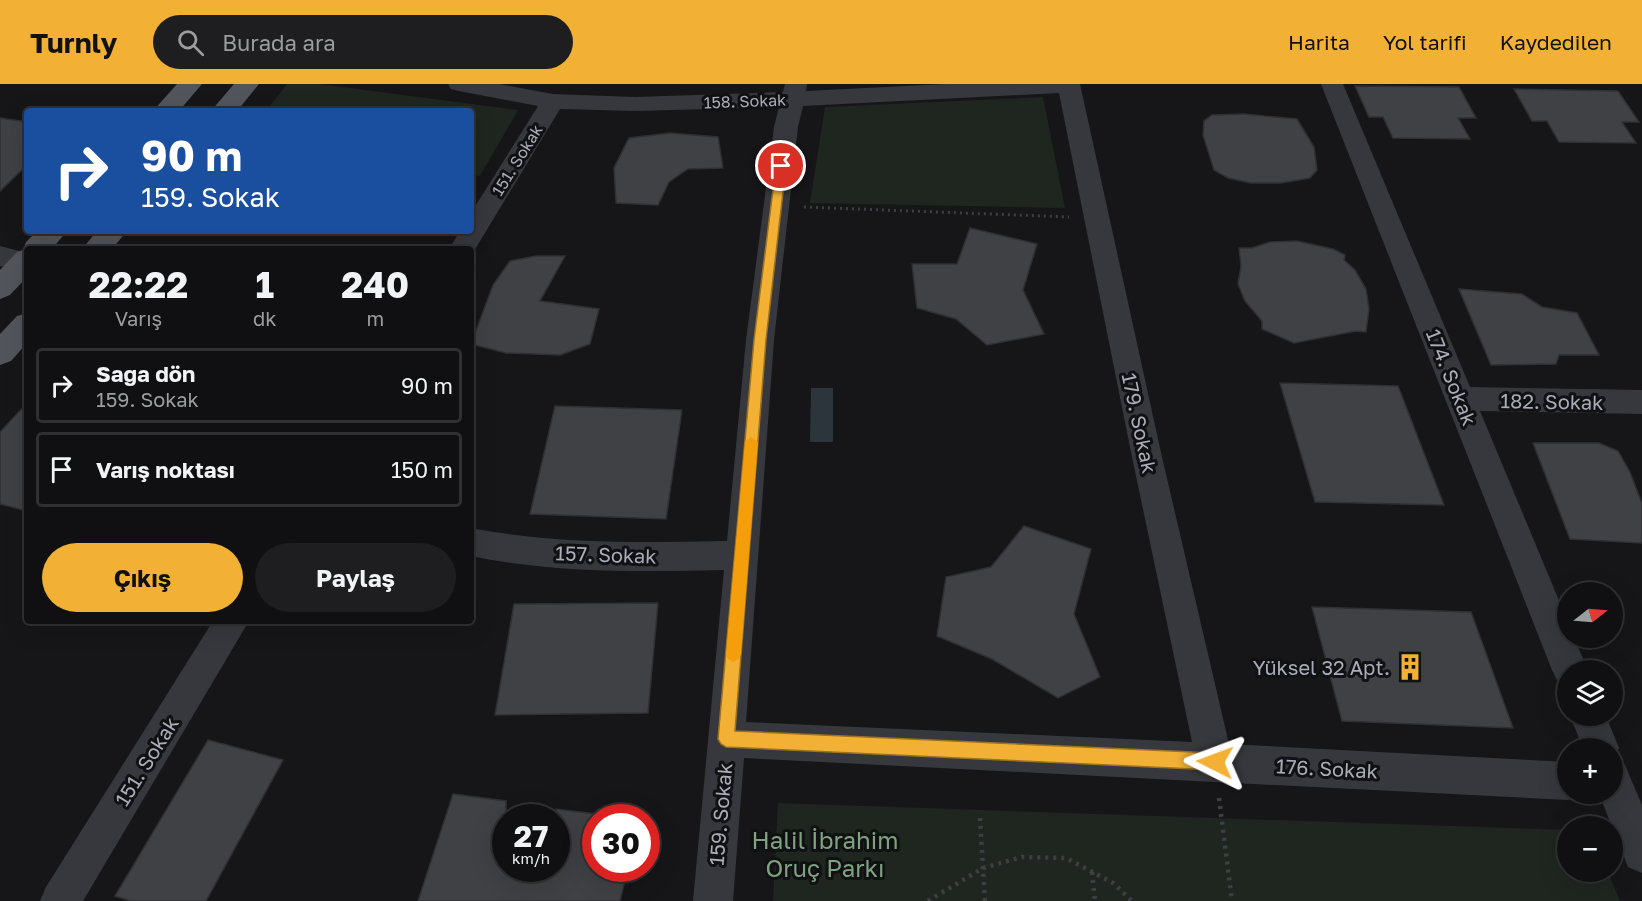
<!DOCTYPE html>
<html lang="tr">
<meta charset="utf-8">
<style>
body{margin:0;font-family:"Golos Text",sans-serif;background:#1e1e20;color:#f1f3f6;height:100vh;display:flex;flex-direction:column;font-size:22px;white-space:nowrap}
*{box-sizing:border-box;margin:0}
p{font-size:20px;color:#9c9d9f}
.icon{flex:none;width:33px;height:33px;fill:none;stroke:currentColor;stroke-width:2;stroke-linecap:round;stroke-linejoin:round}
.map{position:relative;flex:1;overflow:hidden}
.drawer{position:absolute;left:24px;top:162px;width:450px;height:378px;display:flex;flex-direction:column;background:#101012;border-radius:6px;box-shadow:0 6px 24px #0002,0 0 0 2px #303032}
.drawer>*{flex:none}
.top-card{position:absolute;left:24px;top:24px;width:450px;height:126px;border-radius:6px;box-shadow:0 6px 24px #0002,0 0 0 2px #303032;background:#1a4fa0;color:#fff;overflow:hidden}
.needle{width:39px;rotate:73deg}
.fabs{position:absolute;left:1557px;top:498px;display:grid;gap:12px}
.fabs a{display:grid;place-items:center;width:66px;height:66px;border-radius:50%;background:#101012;box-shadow:0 6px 24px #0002,0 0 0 2px #303032;font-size:30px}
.speed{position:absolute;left:492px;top:720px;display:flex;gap:12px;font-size:30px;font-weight:700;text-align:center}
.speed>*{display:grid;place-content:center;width:78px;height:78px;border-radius:50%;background:#101012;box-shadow:0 6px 24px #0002,0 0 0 2px #303032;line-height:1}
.speed small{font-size:15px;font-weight:400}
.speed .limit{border:9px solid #d22;background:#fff;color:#111}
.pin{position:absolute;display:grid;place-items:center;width:51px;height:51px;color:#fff;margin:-26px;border:3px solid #fff;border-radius:50%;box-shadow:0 2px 6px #0007}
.me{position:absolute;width:66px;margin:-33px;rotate:273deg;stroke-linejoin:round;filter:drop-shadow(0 0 4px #0008)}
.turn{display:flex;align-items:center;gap:21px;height:126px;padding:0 18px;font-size:27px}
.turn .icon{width:78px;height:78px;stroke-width:2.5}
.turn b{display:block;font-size:42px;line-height:51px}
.eta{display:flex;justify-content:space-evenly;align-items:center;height:102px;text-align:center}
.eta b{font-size:36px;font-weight:700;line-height:42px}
.button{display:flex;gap:12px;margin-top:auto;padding:12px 18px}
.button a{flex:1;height:69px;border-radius:36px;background:#f2b134;color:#111;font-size:24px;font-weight:700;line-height:69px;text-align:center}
.button a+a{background:#1e1e20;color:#f1f3f6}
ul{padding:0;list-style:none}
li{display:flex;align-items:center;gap:18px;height:75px;margin:0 12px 9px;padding:0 6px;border:3px solid #303032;border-radius:6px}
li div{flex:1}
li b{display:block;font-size:22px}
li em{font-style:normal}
header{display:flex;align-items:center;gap:36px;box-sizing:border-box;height:84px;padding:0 30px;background:#f2b134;color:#111}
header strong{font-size:28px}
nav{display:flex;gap:33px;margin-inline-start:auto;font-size:21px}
.search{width:420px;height:54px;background:#1e1e20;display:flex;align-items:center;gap:15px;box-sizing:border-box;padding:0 21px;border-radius:33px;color:#9c9d9f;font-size:22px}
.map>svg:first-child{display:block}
.green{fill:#1e261f}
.water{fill:#2c353c}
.building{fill:#404145;stroke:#303034;stroke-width:1.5}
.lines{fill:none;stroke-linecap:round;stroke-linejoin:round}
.path-far1{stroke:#3d3f44;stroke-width:3;stroke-dasharray:2 4;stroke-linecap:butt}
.path{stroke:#3d3f44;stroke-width:4.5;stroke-dasharray:3 5;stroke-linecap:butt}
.minor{fill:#37383d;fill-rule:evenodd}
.major{fill:#53555c;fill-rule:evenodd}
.route{fill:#f2b134;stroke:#9d7322;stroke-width:1.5}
.slow{fill:#f59e0b}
.labels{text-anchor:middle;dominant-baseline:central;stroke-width:6;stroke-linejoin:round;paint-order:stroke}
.far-street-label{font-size:16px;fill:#a8adb8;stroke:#111113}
.street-label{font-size:20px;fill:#a8adb8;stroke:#111113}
.poi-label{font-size:20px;fill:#a8adb8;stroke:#111113;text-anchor:end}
.near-park-label{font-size:24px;fill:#7fa381;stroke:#111113}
</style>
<header>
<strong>Turnly</strong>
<div class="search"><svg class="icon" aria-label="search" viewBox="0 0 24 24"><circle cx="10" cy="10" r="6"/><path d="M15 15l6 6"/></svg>Burada ara</div>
<nav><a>Harita</a><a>Yol tarifi</a><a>Kaydedilen</a></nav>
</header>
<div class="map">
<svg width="1642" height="817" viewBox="0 0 1642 817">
<rect width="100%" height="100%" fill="#161618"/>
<path class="green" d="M287 0H319L518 26 480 92 471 91V27H266Z
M1043 13 1065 124 810 119 825 23Z
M778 719 1567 746 1568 788H1608L1620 817H773Z"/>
<path class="water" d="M811 304H833V358H810Z"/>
<path class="building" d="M1355 2 1459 3 1476 34H1458L1470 55 1393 54 1383 33H1369Z
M1514 5 1618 7 1639 38H1622L1636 59 1559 58 1547 37H1532Z
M1244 30 1297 35 1314 63 1317 86 1310 94 1281 99H1251L1228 94 1214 86 1203 51 1204 37 1212 31Z
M0 34 27 38V81L0 107Z
M670 49 718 53 723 84 688 85 669 98 658 121 616 119 614 84 629 54Z
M970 144 1037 160 1023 206 1044 250 987 261 956 235 917 224 912 180H957Z
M1297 157 1333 165 1345 171 1344 176 1355 186 1366 205 1369 225 1366 248 1356 247 1294 259 1262 245V237L1245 217 1238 200 1241 182 1239 164H1252L1270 158Z
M536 172H565L540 217 599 225 590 260 560 271 506 269 471 260 493 201 510 177Z
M1459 205 1522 210 1542 223 1577 229 1599 271H1559L1556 280 1491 281Z
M1280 299 1398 302 1444 421 1315 418Z
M27 319V427L0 420V348Z
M555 322 682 326 666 435 530 430Z
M1533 359H1599L1618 367 1630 388 1642 420V459L1570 455Z
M1024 442 1091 465 1074 530 1100 593 1058 614 992 575 937 552 946 493 991 483Z
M658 519 648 629 495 631 514 520Z
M1312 523 1471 528 1513 644 1342 637Z
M208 656 283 676 206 817H131L115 812Z
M453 710 506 717V784H556V725L596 730V784H628L620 817H418Z"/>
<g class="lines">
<path class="path-far1" d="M804 123 1069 133"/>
<path class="path" d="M1219 714 1232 817
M980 734 985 817
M1092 788 1095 817
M928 817 983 784 1022 773 1066 774 1113 799 1132 817"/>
<path class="minor" d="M448 0H499L553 10 635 13 783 8 785 0H807L806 7 946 0H1080L1162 373 1229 660 1568 678V710H1581L1568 716 744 674 733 817H693L724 486C639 488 555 489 471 472V444C556 460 641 459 727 457L746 256 774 43 779 23 635 27 560 25 471 172V165H449L460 147H471V129L538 22 459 7 451 5ZM1059 9 1132 373 1192 658 746 638 774 256 798 43 803 22Z
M1321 0H1343L1470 303 1642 306V330L1480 327 1568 538V554H1574L1588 586H1568V602L1558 598 1552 586Z
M0 162 27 169V187L0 182Z
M213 537H249L83 817H40L46 803Z
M1570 632H1606L1619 664 1614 676 1625 681 1642 721V789L1628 783 1599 710H1612V664H1583Z"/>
<path class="major" d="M177 0H202L179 27H153Z
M234 0H259L237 27H211Z
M37 147H67L52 165H27V193L10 211 0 215V186L17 168 23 166 26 158Z
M97 147H127L112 165H82Z
M27 229V259L11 277 0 281V250L17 232Z"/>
</g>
<path class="route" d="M781 79 786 82 766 256 735 647 1215 669 1221 672 1223 678 1221 683 1215 686 726 663 721 660 718 655 754 256 776 82Z"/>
<path class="slow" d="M751 353 758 358 741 570 739 575 733 578 728 575 726 570 745 358Z"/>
<defs>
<symbol id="building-bare" viewBox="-9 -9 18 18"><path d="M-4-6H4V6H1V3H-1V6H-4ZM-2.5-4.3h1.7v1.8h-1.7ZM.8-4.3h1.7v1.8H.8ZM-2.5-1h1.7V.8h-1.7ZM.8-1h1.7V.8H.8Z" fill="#f2b134" stroke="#111113" stroke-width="2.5" paint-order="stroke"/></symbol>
</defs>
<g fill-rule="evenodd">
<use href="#building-bare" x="1391" y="564" width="38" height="38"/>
</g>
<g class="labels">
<g class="far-street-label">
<text transform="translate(745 17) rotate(-2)">158. Sokak</text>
<text transform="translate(517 76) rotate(-58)">151. Sokak</text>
</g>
<g class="street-label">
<text transform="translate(1452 293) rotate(68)">174. Sokak</text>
<text transform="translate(1552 317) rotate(1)">182. Sokak</text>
<text transform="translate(1140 339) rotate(78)">179. Sokak</text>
<text transform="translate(606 470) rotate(2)">157. Sokak</text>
<text transform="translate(146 677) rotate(-58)">151. Sokak</text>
<text transform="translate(1327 684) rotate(3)">176. Sokak</text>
<text transform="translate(720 730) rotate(-85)">159. Sokak</text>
</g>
<g class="poi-label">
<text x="1390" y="583">Yüksel 32 Apt.</text>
</g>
<g class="near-park-label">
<text x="825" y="755">Halil İbrahim<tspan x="825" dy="28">Oruç Parkı</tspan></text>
</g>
</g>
</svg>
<div class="fabs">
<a><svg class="needle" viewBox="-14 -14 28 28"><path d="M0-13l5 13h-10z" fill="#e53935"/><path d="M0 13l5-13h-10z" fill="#9c9d9f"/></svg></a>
<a><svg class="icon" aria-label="layers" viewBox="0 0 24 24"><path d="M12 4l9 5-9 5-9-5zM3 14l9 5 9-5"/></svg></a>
<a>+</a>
<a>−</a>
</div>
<div class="speed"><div>27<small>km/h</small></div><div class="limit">30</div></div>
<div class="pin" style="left:781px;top:82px;background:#d93025"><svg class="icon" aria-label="arrive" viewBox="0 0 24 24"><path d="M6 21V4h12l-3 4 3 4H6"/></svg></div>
<svg class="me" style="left:1215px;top:678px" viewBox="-20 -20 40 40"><path d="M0-17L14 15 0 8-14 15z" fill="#f2b134" stroke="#fff" stroke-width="4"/></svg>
<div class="top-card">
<div class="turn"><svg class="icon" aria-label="right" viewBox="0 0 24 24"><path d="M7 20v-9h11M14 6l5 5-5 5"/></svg><div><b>90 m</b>159. Sokak</div></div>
</div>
<section class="drawer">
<div class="eta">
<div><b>22:22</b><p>Varış</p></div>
<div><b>1</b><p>dk</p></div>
<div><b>240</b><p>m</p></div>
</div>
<ul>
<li><svg class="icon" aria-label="right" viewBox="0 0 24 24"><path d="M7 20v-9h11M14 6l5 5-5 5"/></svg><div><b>Sağa dön</b><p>159. Sokak</p></div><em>90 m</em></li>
<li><svg class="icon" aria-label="arrive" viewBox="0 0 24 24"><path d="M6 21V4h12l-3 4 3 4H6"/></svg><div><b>Varış noktası</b></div><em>150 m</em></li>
</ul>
<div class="button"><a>Çıkış</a><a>Paylaş</a></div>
</section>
</div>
